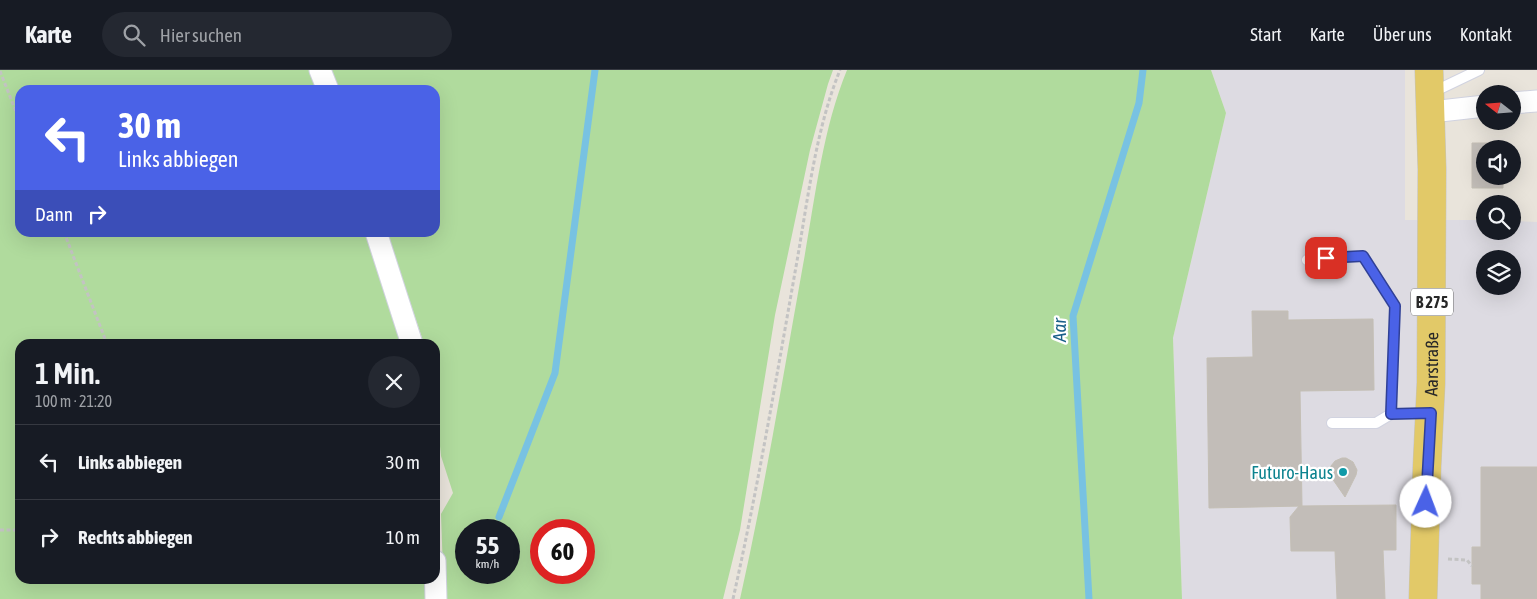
<!DOCTYPE html>
<html lang="de">
<meta charset="utf-8">
<style>
body{margin:0;font-family:"Asap Condensed",sans-serif;background:#242831;color:#f1f3f6;height:100vh;display:flex;flex-direction:column;font-size:19px;white-space:nowrap}
*{box-sizing:border-box;margin:0}
p{font-size:16px;color:#9ea1a6}
.icon{flex:none;width:28px;height:28px;fill:none;stroke:currentColor;stroke-width:2;stroke-linecap:round;stroke-linejoin:round}
.map{position:relative;flex:1;overflow:hidden}
.details{position:absolute;left:15px;top:269px;width:425px;height:245px;display:flex;flex-direction:column;background:#171b24;border-radius:15px;box-shadow:0 5px 20px #0002}
.details>*{flex:none}
.top-card{position:absolute;left:15px;top:15px;width:425px;height:152px;border-radius:15px;box-shadow:0 5px 20px #0002;background:#4a62e7;color:#fff;overflow:hidden}
.needle{width:32px;rotate:287deg}
.fabs{position:absolute;left:1476px;top:15px;display:grid;gap:10px}
.fabs a{display:grid;place-items:center;width:45px;height:45px;border-radius:50%;background:#171b24;box-shadow:0 5px 20px #0002;font-size:25px}
.speed{position:absolute;left:455px;top:449px;display:flex;gap:10px;font-size:25px;font-weight:700;text-align:center}
.speed>*{display:grid;place-content:center;width:65px;height:65px;border-radius:50%;background:#171b24;box-shadow:0 5px 20px #0002;line-height:1}
.speed small{font-size:12px;font-weight:400}
.speed .limit{border:8px solid #d22;background:#fff;color:#111}
.pin{position:absolute;display:grid;place-items:center;width:42px;height:42px;color:#fff;margin:-21px;border-radius:10px;box-shadow:0 2px 8px #0006}
.me{position:absolute;width:55px;margin:-28px;rotate:2deg;stroke-linejoin:round;filter:drop-shadow(0 0 4px #0008)}
.turn{display:flex;align-items:center;gap:18px;height:105px;padding:0 20px;font-size:22px}
.turn .icon{width:65px;height:65px;stroke-width:2.5}
.turn b{display:block;font-size:35px;line-height:42px}
.then{display:flex;align-items:center;height:48px;padding:0 20px;background:#0003;gap:10px;font-size:19px}
.round{display:grid;place-items:center;flex:none;width:52px;height:52px;border-radius:26px;background:#242831}
.head{display:flex;align-items:center;justify-content:space-between;height:85px;padding:0 20px}
h1{font-size:30px;font-weight:600;line-height:38px}
ul{padding:0;list-style:none}
li{display:flex;align-items:center;gap:15px;height:75px;padding:0 20px;border-top:1px solid #363941}
li div{flex:1}
li b{display:block;font-size:19px}
li em{font-style:normal}
header{display:flex;align-items:center;gap:30px;box-sizing:border-box;height:70px;padding:0 25px;background:#171b24;border-bottom:1px solid #363941}
header strong{font-size:24px}
nav{display:flex;gap:28px;margin-inline-start:auto;font-size:18px}
.search{width:350px;height:45px;background:#242831;display:flex;align-items:center;gap:12px;box-sizing:border-box;padding:0 18px;border-radius:28px;color:#9ea1a6;font-size:19px}
.map>svg:first-child{display:block}
.industrial{fill:#dddbe2;fill-rule:evenodd}
.green{fill:#b0db9d;fill-rule:evenodd}
.lines{fill:none;stroke-linecap:round;stroke-linejoin:round}
.stream{stroke:#78c2e2;stroke-width:7}
.building{fill:#c2bdb8;stroke:#c4bfb5}
.service-casing{stroke:#d1d3e0;stroke-width:12}
.minor-casing{stroke:#d1d3e0;stroke-width:23}
.primary-casing{stroke:#c3c3c3;stroke-width:29}
.path{stroke:#c3c3c3;stroke-width:3;stroke-dasharray:4 2.5;stroke-linecap:butt}
.service{stroke:#fff;stroke-width:10}
.minor{stroke:#fff;stroke-width:21}
.primary{stroke:#e2c968;stroke-width:28}
.route-casing{stroke:#304096;stroke-width:12}
.route{stroke:#4a62e7;stroke-width:9}
.culture-dot{fill:#0f9aa8;stroke:#fff;stroke-width:2}
.labels{text-anchor:middle;dominant-baseline:central;stroke-width:4.5;stroke-linejoin:round;paint-order:stroke}
.shield{fill:#fff;stroke:#686868;stroke-width:1}
.shield-label{font-size:16px;font-weight:bold;fill:#282828}
.street-label{font-size:18px;fill:#282828;stroke:#fff}
.culture-label{font-size:18px;fill:#0d838f;stroke:#fff;text-anchor:end}
.water-label{font-size:19px;font-style:italic;fill:#1a608a;stroke:#fff}
</style>
<header>
<strong>Karte</strong>
<div class="search"><svg class="icon" aria-label="search" viewBox="0 0 24 24"><circle cx="10" cy="10" r="6"/><path d="M15 15l6 6"/></svg>Hier suchen</div>
<nav><a>Start</a><a>Karte</a><a>Über uns</a><a>Kontakt</a></nav>
</header>
<div class="map">
<svg width="1537" height="529" viewBox="0 0 1537 529">
<rect width="100%" height="100%" fill="#e9e4db"/>
<path class="industrial" d="M1211 0H1405V150H1485V161H1512L1513 151 1537 152V529H1182L1173 268 1226 43ZM1485 189H1512V216H1485Z"/>
<path class="green" d="M0 0H309L317 20H20V162L366 163 403 274H20V509H425L426 529H0Z
M329 0H833L828 14 810 80 775 245 740 460 723 529H444L441 444 453 423 441 386 435 326V274H424L387 163 435 162V20H337ZM466 460H509V502H466ZM541 460H584V502H541Z
M847 0H1211L1226 43 1173 268 1182 529H740C765 418 783 306 803 195 815 130 822 61 847 0Z"/>
<g class="lines">
<path class="stream" d="M499 447 555 303 595 0
M1089 529 1073 246 1139 33 1143 0"/>
</g>
<path class="building" d="M1472 73H1503V79H1485V106H1503V118H1472Z
M1252 241H1288V250L1373 249 1374 320 1300 321 1302 436 1209 438 1207 288 1253 287Z
M1342 388H1346L1353 392 1357 400 1356 405 1345 427 1327 401 1335 391Z
M1481 397H1537V529H1481V514H1472V477H1481Z
M1396 435V480H1383L1385 529H1337L1335 481H1291L1290 447 1299 436Z"/>
<g class="lines">
<defs>
<path id="service" d="M1431 23 1479 0
M1307 190 1363 186 1395 237 1391 344
M1332 353H1376L1391 344 1430 343"/>
<path id="minor" d="M320 0 328 20
M1512 33 1537 31
M1431 42 1485 36
M376 162 412 274
M435 491 436 529"/>
<g id="primary">
<path id="s1" d="M1423 529 1427 396 1431 313 1432 99 1429 0"/>
</g>
</defs>
<use href="#service" class="service-casing"/>
<use href="#minor" class="minor-casing"/>
<use href="#primary" class="primary-casing"/>
<path class="path" d="M0 1 20 52
M64 162 107 274
M0 460H20
M1448 489 1467 490 1472 496
M733 529C758 417 777 304 797 191 808 128 816 59 840 0"/>
<use href="#service" class="service"/>
<use href="#minor" class="minor"/>
<use href="#primary" class="primary"/>
</g>
<g class="lines">
<defs>
<path id="route" d="M1326 188 1363 186 1395 236 1391 344 1431 343 1426 432"/>
</defs>
<use href="#route" class="route-casing"/>
<use href="#route" class="route"/>
</g>
<circle class="culture-dot" cx="1343" cy="402" r="5"/>
<g class="labels">
<rect class="shield" x="1411" y="218.5" width="42" height="27" rx="4"/>
<g class="shield-label">
<text x="1432" y="232">B 275</text>
</g>
<g class="street-label">
<text stroke="none"><textPath href="#s1" startOffset="235">Aarstraße</textPath></text>
</g>
<g class="culture-label">
<text x="1333" y="402">Futuro-Haus</text>
</g>
<g class="water-label">
<text transform="translate(1059 260) rotate(-90)">Aar</text>
</g>
</g>
</svg>
<div class="fabs">
<a><svg class="needle" viewBox="-14 -14 28 28"><path d="M0-13l5 13h-10z" fill="#e53935"/><path d="M0 13l5-13h-10z" fill="#9ea1a6"/></svg></a>
<a><svg class="icon" aria-label="sound" viewBox="0 0 24 24"><path d="M4 9h4l5-4v14l-5-4H4zM17 9q2 3 0 6"/></svg></a>
<a><svg class="icon" aria-label="search" viewBox="0 0 24 24"><circle cx="10" cy="10" r="6"/><path d="M15 15l6 6"/></svg></a>
<a><svg class="icon" aria-label="layers" viewBox="0 0 24 24"><path d="M12 4l9 5-9 5-9-5zM3 14l9 5 9-5"/></svg></a>
</div>
<div class="speed"><div>55<small>km/h</small></div><div class="limit">60</div></div>
<div class="pin" style="left:1326px;top:188px;background:#d93025"><svg class="icon" aria-label="arrive" viewBox="0 0 24 24"><path d="M6 21V4h12l-3 4 3 4H6"/></svg></div>
<svg class="me" style="left:1426px;top:432px" viewBox="-20 -20 40 40"><circle r="19" fill="#fff"/><path d="M0-13L10 11 0 6-10 11z" fill="#4a62e7"/></svg>
<div class="top-card">
<div class="turn"><svg class="icon" aria-label="left" viewBox="0 0 24 24"><path d="M17 20v-9H6M10 6l-5 5 5 5"/></svg><div><b>30 m</b>Links abbiegen</div></div>
<div class="then">Dann<svg class="icon" aria-label="right" viewBox="0 0 24 24"><path d="M7 20v-9h11M14 6l5 5-5 5"/></svg></div>
</div>
<section class="details">
<div class="head"><div><h1>1 Min.</h1><p>100 m · 21:20</p></div><a class="round"><svg class="icon" aria-label="close" viewBox="0 0 24 24"><path d="M6 6l12 12M18 6L6 18"/></svg></a></div>
<ul>
<li><svg class="icon" aria-label="left" viewBox="0 0 24 24"><path d="M17 20v-9H6M10 6l-5 5 5 5"/></svg><div><b>Links abbiegen</b></div><em>30 m</em></li>
<li><svg class="icon" aria-label="right" viewBox="0 0 24 24"><path d="M7 20v-9h11M14 6l5 5-5 5"/></svg><div><b>Rechts abbiegen</b></div><em>10 m</em></li>
</ul>
</section>
</div>
